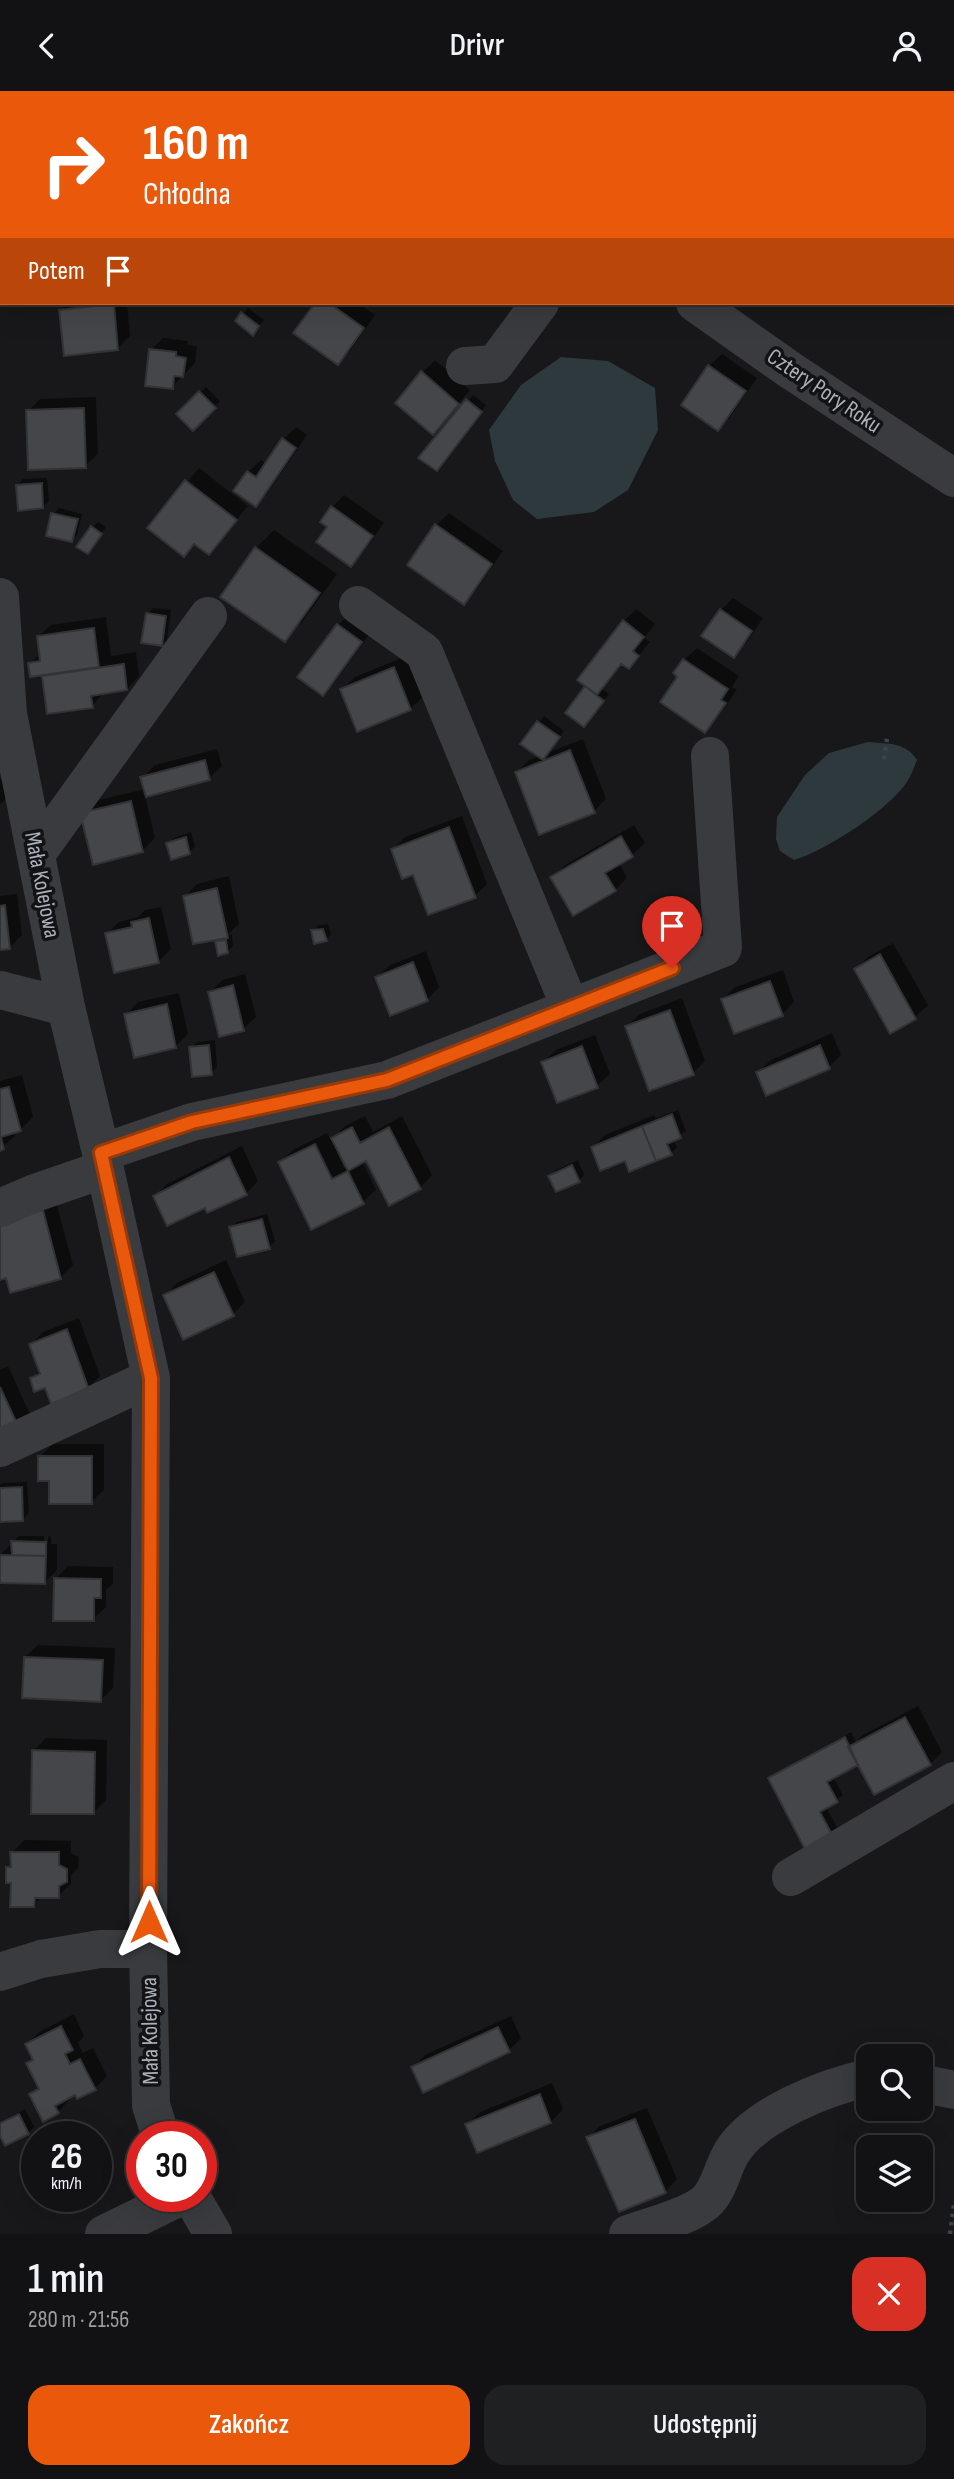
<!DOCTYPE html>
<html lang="pl">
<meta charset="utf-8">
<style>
body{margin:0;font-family:"Sofia Sans Condensed",sans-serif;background:#1f2022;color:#f1f3f6;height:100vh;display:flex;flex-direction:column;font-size:26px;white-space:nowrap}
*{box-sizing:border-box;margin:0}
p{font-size:23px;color:#9c9ea0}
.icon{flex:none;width:38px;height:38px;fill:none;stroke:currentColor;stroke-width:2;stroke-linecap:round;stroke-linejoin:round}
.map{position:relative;height:2143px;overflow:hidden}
.details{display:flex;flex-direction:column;background:#121214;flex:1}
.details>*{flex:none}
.top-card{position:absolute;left:0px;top:0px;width:956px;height:214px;box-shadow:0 7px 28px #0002,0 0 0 2px #313234;background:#ea580c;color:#fff;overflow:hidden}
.controls{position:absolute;left:856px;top:1953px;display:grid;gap:14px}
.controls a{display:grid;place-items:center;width:77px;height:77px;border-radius:14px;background:#121214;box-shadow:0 7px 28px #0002,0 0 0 2px #313234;font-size:35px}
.speed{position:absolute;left:21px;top:2030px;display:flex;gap:14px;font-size:35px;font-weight:700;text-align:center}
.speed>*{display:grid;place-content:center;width:91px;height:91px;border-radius:50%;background:#121214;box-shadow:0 7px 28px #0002,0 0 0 2px #313234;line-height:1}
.speed small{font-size:18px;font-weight:400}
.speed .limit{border:10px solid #d22;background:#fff;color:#111}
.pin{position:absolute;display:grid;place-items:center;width:60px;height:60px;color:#fff;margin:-72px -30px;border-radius:50% 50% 50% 0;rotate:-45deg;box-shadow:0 0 7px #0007}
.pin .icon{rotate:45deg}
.me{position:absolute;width:77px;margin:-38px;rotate:0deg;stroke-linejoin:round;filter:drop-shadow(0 0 5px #0008)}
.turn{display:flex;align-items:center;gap:24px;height:147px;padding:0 28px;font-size:32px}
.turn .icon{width:91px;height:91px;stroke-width:2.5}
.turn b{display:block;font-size:49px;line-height:60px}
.then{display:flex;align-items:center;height:66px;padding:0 28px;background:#0003;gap:14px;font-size:26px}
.round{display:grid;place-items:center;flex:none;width:74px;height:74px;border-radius:21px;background:#1f2022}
.summary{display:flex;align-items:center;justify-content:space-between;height:119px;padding:0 28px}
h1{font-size:42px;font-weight:600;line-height:52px}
.button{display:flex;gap:14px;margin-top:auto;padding:14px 28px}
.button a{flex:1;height:80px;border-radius:21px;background:#ea580c;color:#fff;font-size:28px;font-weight:600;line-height:80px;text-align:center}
.button a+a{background:#1f2022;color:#f1f3f6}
header{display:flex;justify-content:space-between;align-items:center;height:91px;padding:0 28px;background:#121214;font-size:32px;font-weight:600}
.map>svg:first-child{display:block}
.water{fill:#2e393e}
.shadow{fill:#0007;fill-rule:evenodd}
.building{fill:#44464a;stroke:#323336;stroke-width:2}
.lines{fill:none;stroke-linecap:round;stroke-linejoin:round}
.path{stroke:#3f4246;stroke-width:4.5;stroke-dasharray:3.5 5;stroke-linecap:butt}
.minor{stroke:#393b3f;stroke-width:38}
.route-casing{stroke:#983908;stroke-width:18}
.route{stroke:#ea580c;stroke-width:12}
.labels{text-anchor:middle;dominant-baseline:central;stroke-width:7;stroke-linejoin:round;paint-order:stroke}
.street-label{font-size:23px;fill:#aab1ba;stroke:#131315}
</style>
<header><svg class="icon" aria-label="back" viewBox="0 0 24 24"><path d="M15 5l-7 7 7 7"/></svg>Drivr<svg class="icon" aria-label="person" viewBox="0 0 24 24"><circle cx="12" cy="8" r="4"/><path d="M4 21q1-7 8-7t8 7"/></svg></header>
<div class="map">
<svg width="954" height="2143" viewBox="0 0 954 2143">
<rect width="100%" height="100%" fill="#18181a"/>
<path class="water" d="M561 266 608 270 655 297 658 339 628 399 594 421 537 428 513 409 495 370 489 339 521 294Z
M868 651C888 653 906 651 917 669 914 676 912 683 908 689 892 717 825 760 794 769L780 760 776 748 777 726 805 684 829 662Z"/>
<path class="shadow" d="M69 212H127L130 245 117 258 61 219Z
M317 212H358L375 224 350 260 337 272 295 242Z
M248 217 264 229 253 243 243 223Z
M163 247 188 250 187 254 197 255 195 272 172 296 151 259Z
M722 263 757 287 730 326 718 338 709 275Z
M435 269 470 299 445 329 422 282Z
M206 296 220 310 193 337 178 323Z
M473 304 486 314 442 372 468 310Z
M96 306 98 363 85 375 28 320 40 308Z
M296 336 307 344 268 401 256 413 248 381 261 369 266 373 284 348Z
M199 377 248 415 209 462 195 452 184 464 149 437Z
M47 387 49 410 43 416 17 394 23 388Z
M344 404 384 432 363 461 351 474 329 436 332 416Z
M59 417 82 423 77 444 71 449 53 423Z
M449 422 503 460 476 499 464 511 436 434Z
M98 431 106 436 93 455 92 437Z
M274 439 337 483 303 530 285 548 256 457Z
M733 507 763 527 746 552 733 565 721 519Z
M153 517 171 519 167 548 161 554 147 523Z
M636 518 655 533 644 547 650 551 629 576 623 571 601 597 609 603 589 628 568 621 588 595 624 530Z
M351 522 373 538 335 591 323 603 300 586 338 534Z
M106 526 111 565 136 561 139 585 127 598 104 601 92 615 49 621 43 583 30 573 41 562 38 546 51 534Z
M697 557 739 585 732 596 737 599 717 627 705 639 680 585 684 569Z
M406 565 423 606 410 618 342 598 355 586Z
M544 625 564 640 549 661 583 648 606 708 594 720 517 681 529 669 540 665 523 653Z
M217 658 222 675 209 687 145 705 155 747 143 759 82 723 94 710 145 698 142 687 155 674Z
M0 687 13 700 0 713Z
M462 725 487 793 475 805 393 758 405 746Z
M634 734 645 752 632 764 619 772 627 787 615 799 553 786 565 774Z
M191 741 195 755 190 761 168 753 174 747Z
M229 785 239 833 227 844H232L233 855 227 861 217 851 222 846 184 806 197 793Z
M17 803 22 844 10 856 0 857V805Z
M161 816 171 858 158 871 107 843 119 831 138 826 145 819Z
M328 833 331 843 326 849 313 840 319 834Z
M893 852 928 914 915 926 891 940 856 878 868 866Z
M426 860 439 896 427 909 377 886 390 874Z
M783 879 794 911 782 923 723 908 735 896Z
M245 883 256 926 243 938 210 902 222 889Z
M179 902 188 943 176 955 126 924 138 911Z
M682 907 705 970 693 982 627 935 640 923Z
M832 942 841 964 829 976 758 981 771 969Z
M595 944 610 983 597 995 558 1010 543 971 556 959Z
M215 949 217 976 211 982 191 957 197 951Z
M22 984 33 1026 20 1039 14 1040 15 1045 0 1058V990Z
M678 1019 686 1040 673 1048 677 1056 671 1062 626 1067 593 1056 605 1044 654 1024 656 1027Z
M365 1025 373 1041 402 1025 432 1084 420 1097 366 1068 362 1070 376 1099 363 1111 312 1136 280 1071 293 1059 327 1042 331 1049 345 1035ZM339 1059 348 1075 344 1077 337 1061Z
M242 1055 258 1090 246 1103 206 1115 155 1105 167 1093Z
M578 1069 584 1084 579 1089 551 1085 556 1079Z
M55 1107 73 1174 60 1187H0V1126Z
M267 1123 275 1150 269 1156 231 1137 237 1131Z
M226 1169 245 1211 233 1223 165 1205 177 1192Z
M79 1227 100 1285 88 1297 46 1295 32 1288 40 1279 31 1253 43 1241Z
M8 1275 30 1323 0 1343V1279Z
M52 1353H104V1399L91 1411 51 1389 40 1366Z
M27 1391 29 1422 23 1428 0 1429V1394L2 1392Z
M19 1445H44V1453H48V1445L51 1446V1453H57V1479L45 1491 0 1490V1464Z
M68 1475 113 1476V1493L106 1499V1516L93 1528 56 1487Z
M38 1554 115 1557 113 1597 101 1609 25 1566Z
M918 1615 942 1661 930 1673 858 1672 833 1686 843 1704 826 1716 840 1742 834 1748 770 1688 776 1682 851 1641 856 1651 863 1644Z
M46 1647 107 1649 106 1709 93 1722 33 1660Z
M24 1749 71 1750V1762L79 1766 78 1777 71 1784V1793L58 1805H42L34 1814 12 1790 8 1777 12 1772V1762Z
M74 1923 84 1945 78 1952 83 1962 93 1957 107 1985 95 1997 69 2005 70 2008 58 2021 31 2004 40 1995 28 1972 34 1967 27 1953 39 1941Z
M511 1925 521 1947 509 1959 413 1977 425 1964Z
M552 1992 563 2018 551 2031 478 2060 467 2034 480 2021Z
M647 2017 677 2088 665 2101 588 2047 600 2035Z
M25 2018 34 2036 28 2042 0 2041V2032L3 2030Z"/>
<path class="building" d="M315 212H329L364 237 338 274 293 242Z
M114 213 118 259 64 265 59 219Z
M241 221 259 235 253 245 235 230Z
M149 258 176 261V265L186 267 183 286 174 285 173 298 145 295Z
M708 274 746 300 718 340 681 314Z
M421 280 459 313 433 344 395 312Z
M199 300 216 317 193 340 176 323Z
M466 308 482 321 437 380 418 367Z
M84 317 86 377 28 379 26 319Z
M282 347 296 357 256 416 233 400 247 380 256 386Z
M185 389 237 429 209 464 194 453 184 466 147 437Z
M42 392 43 417 18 420 16 394Z
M331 415 373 445 351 476 316 451 327 436 320 431Z
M51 422 78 428 72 451 46 445Z
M435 433 492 473 464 514 407 474Z
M91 435 102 443 88 463 76 456Z
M255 456 320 502 285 551 220 506Z
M720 518 752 540 734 567 701 545Z
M146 522 166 525 162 555 141 552Z
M623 529 644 546 633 560 639 565 629 578 621 573 597 604 577 589Z
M337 533 362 551 323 605 297 586Z
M94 537 99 576 30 586 28 572 40 570 37 545Z
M683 568 728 598 721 609 726 612 705 642 660 611 677 586 673 582Z
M124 573 127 599 91 605 93 617 47 623 42 585Z
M394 576 411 619 357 641 340 598Z
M585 595 604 610 584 636 565 622Z
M537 630 560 646 543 669 520 653Z
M570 659 595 722 539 744 515 681Z
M205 669 210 689 146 706 140 686Z
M131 710 143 761 93 774 80 722Z
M449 736 476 807 428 824 413 784 402 788 391 758Z
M621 745 633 766 605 782 616 800 573 825 550 786Z
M186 746 190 763 171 769 166 752Z
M217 797 228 847 193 853 183 805Z
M5 814 10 858 0 859V815Z
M149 827 159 872 114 882 105 842 132 836 131 831Z
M323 838 327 850 314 853 311 839Z
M226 849 228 862 218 865 215 850Z
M880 863 916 928 890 943 854 878Z
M413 871 428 910 390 925 375 886Z
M770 890 783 925 734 943 721 908Z
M233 894 244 940 219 946 208 901Z
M167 913 176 957 134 967 124 923Z
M670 919 694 984 649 1000 625 935Z
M209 954 212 984 192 986 189 956Z
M820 954 830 978 766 1005 756 981Z
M582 955 598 997 557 1012 541 971Z
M9 996 21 1040 1 1046 4 1058 0 1060V998Z
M672 1023 681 1047 667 1053 672 1064 656 1070 642 1035Z
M642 1035 656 1070 629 1081 625 1070 600 1080 591 1056Z
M352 1036 360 1052 389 1036 421 1098 389 1115 366 1070 348 1080 331 1047Z
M315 1053 332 1088 348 1080 364 1113 311 1139 278 1071Z
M229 1066 247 1104 207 1122 205 1117 167 1135 153 1105Z
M572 1074 580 1091 556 1101 548 1085Z
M43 1119 61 1188 10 1202 6 1187 0 1189V1130Z
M262 1128 270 1158 237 1166 229 1136Z
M214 1181 234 1225 183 1249 163 1204Z
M67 1238 89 1299 51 1313 45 1297 34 1301 30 1287 40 1283 29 1253Z
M0 1296 19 1337 0 1345Z
M38 1365H92V1413H49V1390H38Z
M22 1396 23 1430 0 1431V1397Z
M11 1450 46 1451V1465L12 1464Z
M0 1464 46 1465 45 1493 0 1492Z
M54 1487 101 1488V1507H94V1530H53Z
M24 1566 103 1569 101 1611 22 1607Z
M905 1626 931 1674 874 1704 848 1656Z
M845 1646 858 1674 827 1691 838 1711 820 1721 835 1749 808 1764 768 1687Z
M32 1659 95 1661 94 1723H31Z
M10 1761H59V1774L67 1778V1791L59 1795V1807H35L34 1816H10L11 1792H6V1776H11Z
M61 1935 73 1959 65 1963 70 1973 80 1968 96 1999 77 2008 75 2004 55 2015 59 2022 43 2031 29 2003 39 1998 26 1972 33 1969 25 1953Z
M498 1936 510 1961 423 2002 411 1976Z
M540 2003 551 2032 477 2062 465 2033Z
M19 2023 29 2043 5 2055 0 2045V2032Z
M635 2028 666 2102 619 2121 586 2046Z"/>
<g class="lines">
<path class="path" d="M0 172 2 171
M884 668 887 647
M950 2143 954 2113"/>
<path class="minor" d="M695 212 790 279 954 387
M465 275 495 273 540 212
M0 506 8 623 66 916 105 1078 151 1287 148 1858 151 2014 161 2046
M358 514 424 561 570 916
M37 762 208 525
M0 899 66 916
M101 1062 192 1031 387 989 723 857 710 665
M0 1117 35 1102 105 1078
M0 1357 151 1287
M791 1786 954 1690
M0 1881 41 1868 100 1858H148
M920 1992 954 1999
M191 2105 213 2143
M104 2143 182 2105
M628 2143C650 2135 693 2125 708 2109 720 2096 723 2075 732 2061 756 2023 826 1996 868 1987"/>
</g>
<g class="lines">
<defs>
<path id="route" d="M149 1831 151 1287 101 1062 192 1031 387 989 672 877"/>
</defs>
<use href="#route" class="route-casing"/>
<use href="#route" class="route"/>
</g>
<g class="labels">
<g class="street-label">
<text transform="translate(824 300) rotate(34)">Cztery Pory Roku</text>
<text transform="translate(42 794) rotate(79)">Mała Kolejowa</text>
<text transform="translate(150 1940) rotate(-91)">Mała Kolejowa</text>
</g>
</g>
</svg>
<div class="controls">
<a><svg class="icon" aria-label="search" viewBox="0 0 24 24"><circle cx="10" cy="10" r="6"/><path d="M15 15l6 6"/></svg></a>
<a><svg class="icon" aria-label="layers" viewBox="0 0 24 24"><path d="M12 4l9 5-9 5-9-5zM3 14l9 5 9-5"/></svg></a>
</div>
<div class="speed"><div>26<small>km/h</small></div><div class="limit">30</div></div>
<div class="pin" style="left:672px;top:877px;background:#d93025"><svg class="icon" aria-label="arrive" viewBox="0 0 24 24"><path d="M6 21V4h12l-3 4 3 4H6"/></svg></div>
<svg class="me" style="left:149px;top:1831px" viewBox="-20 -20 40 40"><path d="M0-17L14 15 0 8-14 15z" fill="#ea580c" stroke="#fff" stroke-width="4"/></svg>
<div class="top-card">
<div class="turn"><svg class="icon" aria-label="right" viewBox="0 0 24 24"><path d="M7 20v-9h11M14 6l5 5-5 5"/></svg><div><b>160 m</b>Chłodna</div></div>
<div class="then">Potem<svg class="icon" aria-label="arrive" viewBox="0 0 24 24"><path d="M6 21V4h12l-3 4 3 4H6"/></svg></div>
</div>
</div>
<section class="details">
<div class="summary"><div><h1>1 min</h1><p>280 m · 21:56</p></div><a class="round" style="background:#d93025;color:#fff"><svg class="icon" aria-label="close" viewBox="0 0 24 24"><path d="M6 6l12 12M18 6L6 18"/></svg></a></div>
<div class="button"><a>Zakończ</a><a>Udostępnij</a></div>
</section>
